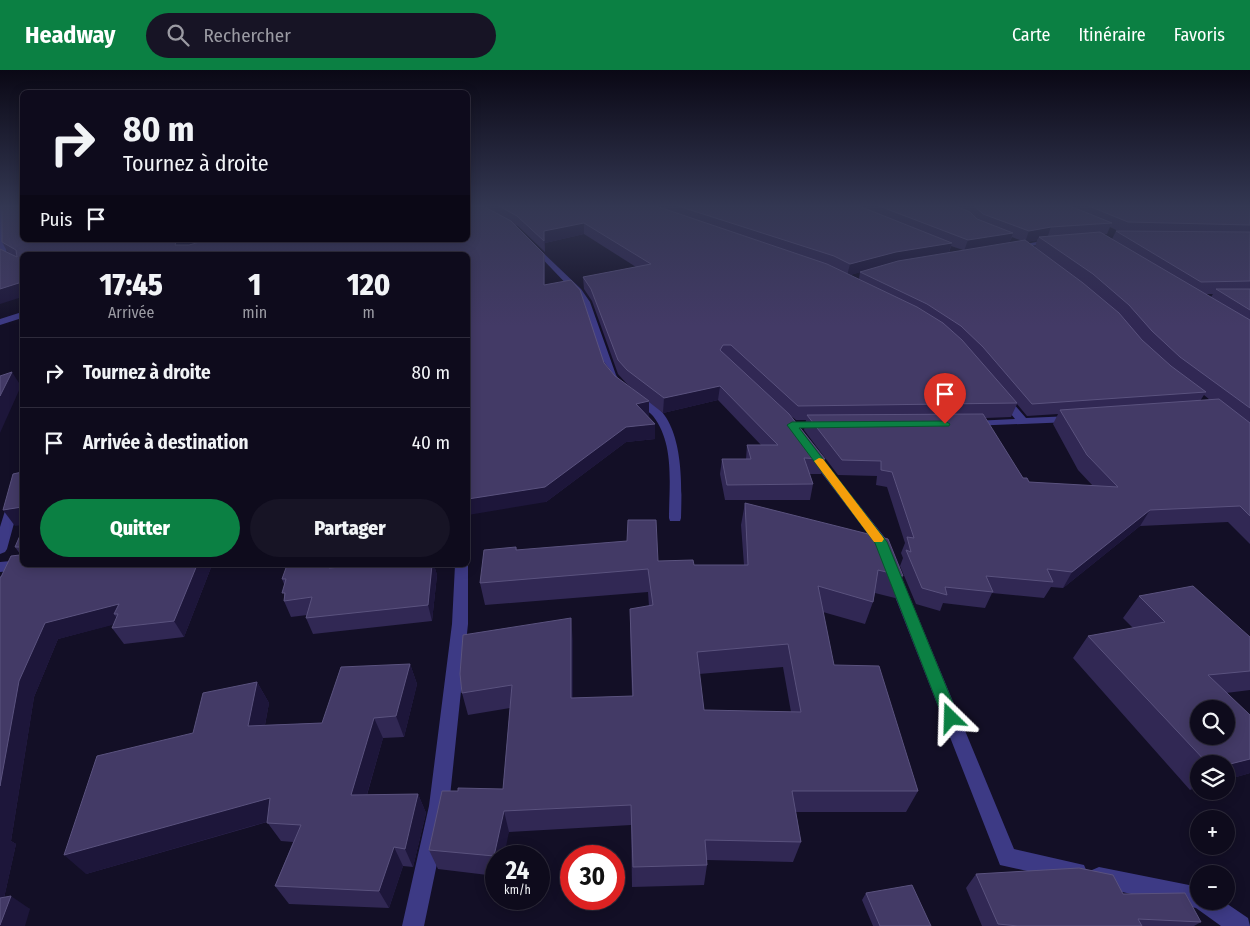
<!DOCTYPE html>
<html lang="fr">
<meta charset="utf-8">
<style>
body{margin:0;font-family:"Fira Sans Condensed",sans-serif;background:#171425;color:#f1f3f6;height:100vh;display:flex;flex-direction:column;font-size:19px;white-space:nowrap}
*{box-sizing:border-box;margin:0}
p{font-size:16px;color:#9b9ba3}
.icon{flex:none;width:28px;height:28px;fill:none;stroke:currentColor;stroke-width:2;stroke-linecap:round;stroke-linejoin:round}
.map{position:relative;flex:1;overflow:hidden}
.panel{position:absolute;left:20px;top:182px;width:450px;height:315px;display:flex;flex-direction:column;background:#0e0b1c;border-radius:8px;box-shadow:0 2px 12px #0003,0 0 0 1px #2e2b3b}
.panel>*{flex:none}
.top-card{position:absolute;left:20px;top:20px;width:450px;height:152px;border-radius:8px;box-shadow:0 2px 12px #0003,0 0 0 1px #2e2b3b;background:#0e0b1c;color:#f1f3f6;overflow:hidden}
.controls{position:absolute;left:1190px;top:630px;display:grid;gap:10px}
.controls a{display:grid;place-items:center;width:45px;height:45px;border-radius:50%;background:#0e0b1c;box-shadow:0 2px 12px #0003,0 0 0 1px #2e2b3b;font-size:25px}
.speed{position:absolute;left:485px;top:775px;display:flex;gap:10px;font-size:25px;font-weight:700;text-align:center}
.speed>*{display:grid;place-content:center;width:65px;height:65px;border-radius:50%;background:#0e0b1c;box-shadow:0 2px 12px #0003,0 0 0 1px #2e2b3b;line-height:1}
.speed small{font-size:12px;font-weight:400}
.speed .limit{border:8px solid #d22;background:#fff;color:#111}
.pin{position:absolute;display:grid;place-items:center;width:42px;height:42px;color:#fff;margin:-51px -21px;border-radius:50% 50% 50% 0;rotate:-45deg;box-shadow:0 0 5px #0007}
.pin .icon{rotate:45deg}
.me{position:absolute;width:55px;margin:-28px;rotate:338deg;stroke-linejoin:round;filter:drop-shadow(0 0 4px #0008)}
.turn{display:flex;align-items:center;gap:18px;height:105px;padding:0 20px;font-size:22px}
.turn .icon{width:65px;height:65px;stroke-width:2.5}
.turn b{display:block;font-size:35px;line-height:42px}
.then{display:flex;align-items:center;height:48px;padding:0 20px;background:#0003;gap:10px;font-size:19px}
.eta{display:flex;justify-content:space-evenly;align-items:center;height:85px;text-align:center}
.eta b{font-size:30px;font-weight:800;line-height:35px}
.action{display:flex;gap:10px;margin-top:auto;padding:10px 20px}
.action a{flex:1;height:58px;border-radius:30px;background:#0b8043;color:#fff;font-size:20px;font-weight:800;line-height:58px;text-align:center}
.action a+a{background:#171425;color:#f1f3f6}
ul{padding:0;list-style:none}
li{display:flex;align-items:center;gap:15px;height:70px;padding:0 20px;border-top:1px solid #2e2b3b}
li div{flex:1}
li b{display:block;font-size:19px}
li em{font-style:normal}
header{display:flex;align-items:center;gap:30px;box-sizing:border-box;height:70px;padding:0 25px;background:#0b8043;color:#fff}
header strong{font-size:24px}
nav{display:flex;gap:28px;margin-inline-start:auto;font-size:18px}
.search{width:350px;height:45px;background:#171425;display:flex;align-items:center;gap:12px;box-sizing:border-box;padding:0 18px;border-radius:28px;color:#9b9ba3;font-size:19px}
.map>svg:first-child{display:block}
.lines{fill:none;stroke-linecap:round;stroke-linejoin:round}
.street{fill:#3d3a85;fill-rule:evenodd}
.wall{fill:#312854;fill-rule:evenodd}
.shaded-wall{fill:#1d163a}
.building{fill:#433a66;stroke:#5a527e;fill-rule:evenodd}
.route{fill:#0b8043;stroke:#07532c}
.slow{fill:#f59e0b}
</style>
<header>
<strong>Headway</strong>
<div class="search"><svg class="icon" aria-label="search" viewBox="0 0 24 24"><circle cx="10" cy="10" r="6"/><path d="M15 15l6 6"/></svg>Rechercher</div>
<nav><a>Carte</a><a>Itinéraire</a><a>Favoris</a></nav>
</header>
<div class="map">
<svg width="1250" height="856" viewBox="0 0 1250 856">
<rect width="100%" height="100%" fill="#130f26"/>
<g class="lines">
<path class="street" d="M0 136H6V175L7 185 22 193V198L0 186Z
M1053 169 1055 170V172L1013 179 1009 177Z
M531 175H535L581 219 590 232 616 305 620 311 619 313H611L606 306 582 232 575 223 531 177Z
M22 242V248L0 255V249Z
M1003 325 1007 326 1026 348 1071 346 1076 349 1071 352 970 356 969 354 970 352 974 351 1015 349 998 328Z
M637 326C685 338 682 410 681 448L680 451H670L669 448C669 415 675 374 653 346 647 339 638 336 632 329Z
M792 352H821L826 355 821 358 788 357 787 355Z
M813 381 817 382 886 469 891 480 889 483H879L875 473 807 384Z
M22 401V424L7 479 5 482 0 484V457L16 405Z
M22 490V495H34L32 499 0 502V492Z
M468 492V554L449 736 424 856H402L429 736 452 554 455 495H468Z
M892 496 897 497 899 501 1014 779 1084 795 1087 802 1084 809 1077 812 1000 795 885 501 887 497Z
M1099 797 1199 817V831H1223L1248 848 1250 856H1221L1196 838 1099 817 1092 814 1089 807 1092 800Z"/>
</g>
<path class="wall" d="M468 136H1250V474L1228 452 1140 456 1063 518 1051 517 1044 528 992 523 985 538 943 533 940 541 916 534 900 496 903 488 901 483 905 473 887 417 876 415 877 406 838 405 804 360 806 350H796L791 346 825 389 821 404H810L813 414 810 430H725L720 404 722 389H746L747 375H761L718 330 663 343 649 332V346H648L655 369 626 372 546 432 468 185H22L0 234 8 183 2 172 22 170H468ZM515 155 518 156 545 182V173L584 164 636 197 583 207 584 219 592 231 618 304 627 314 640 325 615 306 545 215 544 184ZM1110 157 1118 161H1116L1112 169 1104 164H1107ZM1012 167 1022 171 1009 173ZM1037 170 1035 177 1027 172ZM951 176 963 180 949 183ZM860 202 859 209 850 205ZM1206 224H1213L1211 227ZM1204 325 1210 330 1200 331ZM1017 334 1027 346 1058 344 1053 354 1078 400 1093 416 1029 412 1023 408 985 348 1011 347Z
M745 433 903 506 895 528 875 523 873 532 865 554 823 542 834 595 918 721 906 742H796L801 772 793 792 707 790V795L704 815 632 817 631 755 509 762 496 786V806L438 799 429 780 503 719 510 638 468 645 462 623 573 570V628L632 626 630 561V539L649 536 648 522 485 535 480 513 516 477 517 480 658 491 694 495H744L741 455ZM783 597 791 642 704 640 699 604Z
M22 461V495H212L184 567 124 574 112 558 114 554 58 569 34 627 11 771 16 774 4 828 30 839 0 856 1 507 20 484 15 477Z
M287 495H338V498L366 495H434L437 505 432 551 313 564 306 548 307 545 291 547 284 531V514L282 509Z
M1139 526 1250 567V620L1226 623 1250 645V703L1226 710V694H1199V717L1190 720 1073 588 1088 566 1133 558 1123 548Z
M410 594 417 614 404 667 383 668 367 725 418 724 426 743 413 797 403 796 389 838 289 834 275 816 293 772 281 771 267 752 86 804 193 663 257 612 269 633 265 655 322 653Z
M976 804 1123 824 1201 852 1194 856H982L966 818Z
M866 823 931 856H873L862 830Z"/>
<path class="shaded-wall" d="M584 153V164L545 173V182L544 161Z
M1051 157 1047 168 1039 167 1037 170 1025 172 1029 161Z
M1013 163 1009 174 964 181 968 170Z
M182 170H224L180 185 175 175 176 172Z
M952 173 948 184 894 193 847 206 850 194 896 182Z
M544 184 545 195V227L544 215Z
M22 212V227L0 234V219Z
M12 302 21 316 0 363V326Z
M720 316 718 330 663 343 664 328Z
M649 331V346L636 348V334Z
M655 354V369L626 372 546 432 468 445V429L626 357Z
M22 437V455L15 456 3 440Z
M1150 440 1140 456 1063 518 1072 502Z
M197 495H212L184 567 174 551Z
M330 495H338L335 514 329 498Z
M432 495H434L437 505 432 551 428 535Z
M119 534 118 544H114L120 553 58 569 34 627 11 771 16 774 0 846V716L19 611 45 553Z
M571 548 573 570V650L571 628Z
M410 594 417 614 404 667 396 646Z
M257 612 269 633 261 676 248 656Z
M374 648 383 668 361 745 351 725Z
M1250 689V703L1226 710V695Z
M1199 712V717L1190 720Z
M418 724 426 743 413 797 405 779Z
M270 728 283 747 86 804 64 785Z
M504 741 509 762 504 786H496V794L494 786Z
M394 777 403 796 389 838 379 821Z
M11 826 30 839 25 856H0Z"/>
<path class="building" d="M2 136H22V170H182L176 172 175 175H189L207 170H468V136H483L511 151 544 184V215L571 210 580 220 604 293 615 306 649 331 636 334 655 354 626 357 545 417 468 429V185H22V212L0 219V179L17 187 16 180 2 172Z
M499 136H656L827 194 917 237 943 253 962 270 1017 333 798 336 731 275H723L720 280 789 344 825 389 804 388 813 414 727 415 722 389H751L747 375H778L720 316 664 328 627 300 618 290 591 219 583 207 651 194 584 153 544 161V171L517 146Z
M678 136H859L952 173 896 182 850 194 834 186Z
M879 136H956L970 142 977 149 1013 163 968 170Z
M974 136H1070L1112 153 1051 157 1029 161 983 144Z
M1089 136H1250V155L1128 152Z
M1116 161 1250 162V211L1201 212Z
M1100 162 1250 250V338L1180 287 1152 261 1129 235 1093 204 1039 167Z
M1025 170 1083 213 1119 243 1142 270 1171 296 1206 322 1032 334 983 277 961 256 927 234 860 202 898 191Z
M1216 219H1250V240Z
M12 302 0 326V306Z
M1219 329 1250 353V446L1240 436 1150 440 1072 502 1047 499 1053 512 986 506 993 522 945 517 947 525 922 518 906 480 911 482 907 467 914 468 892 402 881 400V391L842 390 807 345 983 344 1023 408H1027L1029 412 1118 417 1087 385 1060 340Z
M22 402V437L3 440 13 404Z
M745 433 888 469 903 506 878 500 873 532 818 516 834 595 879 596 918 721H792L801 772 705 770 707 795 633 797 631 735 504 741 494 786 429 780 442 721H458V718L503 719 512 615 462 623 460 604 463 565 571 548V628L633 626 630 539 653 535 648 499 480 513 484 480 516 477V480L627 471 628 450H656L658 491 693 490 694 495H748ZM788 574 801 642 704 640 697 582Z
M22 461V479V477H15Z
M22 481V495H197L174 551 112 558 118 544H114L119 534 45 553 19 611 0 716V507H1L11 486 20 485Z
M287 495H330L329 498 366 495H432L428 535 306 548 312 527 284 531 285 523H282L286 509H282Z
M1193 516 1250 567V601L1208 605 1250 645V689L1226 695V694H1208L1088 566 1165 552 1139 526ZM1199 639H1226V666H1199Z
M410 594 396 646 374 648 351 725 418 724 405 779 394 777 379 821 275 816 301 755 267 753 270 728 64 785 97 686 193 663 203 623 257 612 248 656 322 653 341 597Z
M1079 798 1113 805 1123 824 1185 823 1201 852 1138 849 1142 856H1018L998 854 976 804Z
M912 815 931 856H880L866 823Z
M11 826 0 855V828Z"/>
<linearGradient id="sky" x2="0" y2="1"><stop stop-color="#0a0815"/><stop offset="0.53" stop-color="#333752"/><stop offset="1" stop-color="#333752" stop-opacity="0"/></linearGradient>
<rect width="1250" height="256" fill="url(#sky)"/>
<path class="route" d="M945 351 950 354 949 356 799 358 887 472 959 648 957 653 951 655 945 653 943 648 875 473 787 355 792 352Z"/>
<path class="slow" d="M819 388 823 389 882 466 884 469 882 472H874L814 391Z"/>
</svg>
<div class="controls">
<a><svg class="icon" aria-label="search" viewBox="0 0 24 24"><circle cx="10" cy="10" r="6"/><path d="M15 15l6 6"/></svg></a>
<a><svg class="icon" aria-label="layers" viewBox="0 0 24 24"><path d="M12 4l9 5-9 5-9-5zM3 14l9 5 9-5"/></svg></a>
<a>+</a>
<a>−</a>
</div>
<div class="speed"><div>24<small>km/h</small></div><div class="limit">30</div></div>
<div class="pin" style="left:945px;top:354px;background:#d93025"><svg class="icon" aria-label="arrive" viewBox="0 0 24 24"><path d="M6 21V4h12l-3 4 3 4H6"/></svg></div>
<svg class="me" style="left:951px;top:648px" viewBox="-20 -20 40 40"><path d="M0-17L14 15 0 8-14 15z" fill="#0b8043" stroke="#fff" stroke-width="4"/></svg>
<div class="top-card">
<div class="turn"><svg class="icon" aria-label="right" viewBox="0 0 24 24"><path d="M7 20v-9h11M14 6l5 5-5 5"/></svg><div><b>80 m</b>Tournez à droite</div></div>
<div class="then">Puis<svg class="icon" aria-label="arrive" viewBox="0 0 24 24"><path d="M6 21V4h12l-3 4 3 4H6"/></svg></div>
</div>
<section class="panel">
<div class="eta">
<div><b>17:45</b><p>Arrivée</p></div>
<div><b>1</b><p>min</p></div>
<div><b>120</b><p>m</p></div>
</div>
<ul>
<li><svg class="icon" aria-label="right" viewBox="0 0 24 24"><path d="M7 20v-9h11M14 6l5 5-5 5"/></svg><div><b>Tournez à droite</b></div><em>80 m</em></li>
<li><svg class="icon" aria-label="arrive" viewBox="0 0 24 24"><path d="M6 21V4h12l-3 4 3 4H6"/></svg><div><b>Arrivée à destination</b></div><em>40 m</em></li>
</ul>
<div class="action"><a>Quitter</a><a>Partager</a></div>
</section>
</div>
